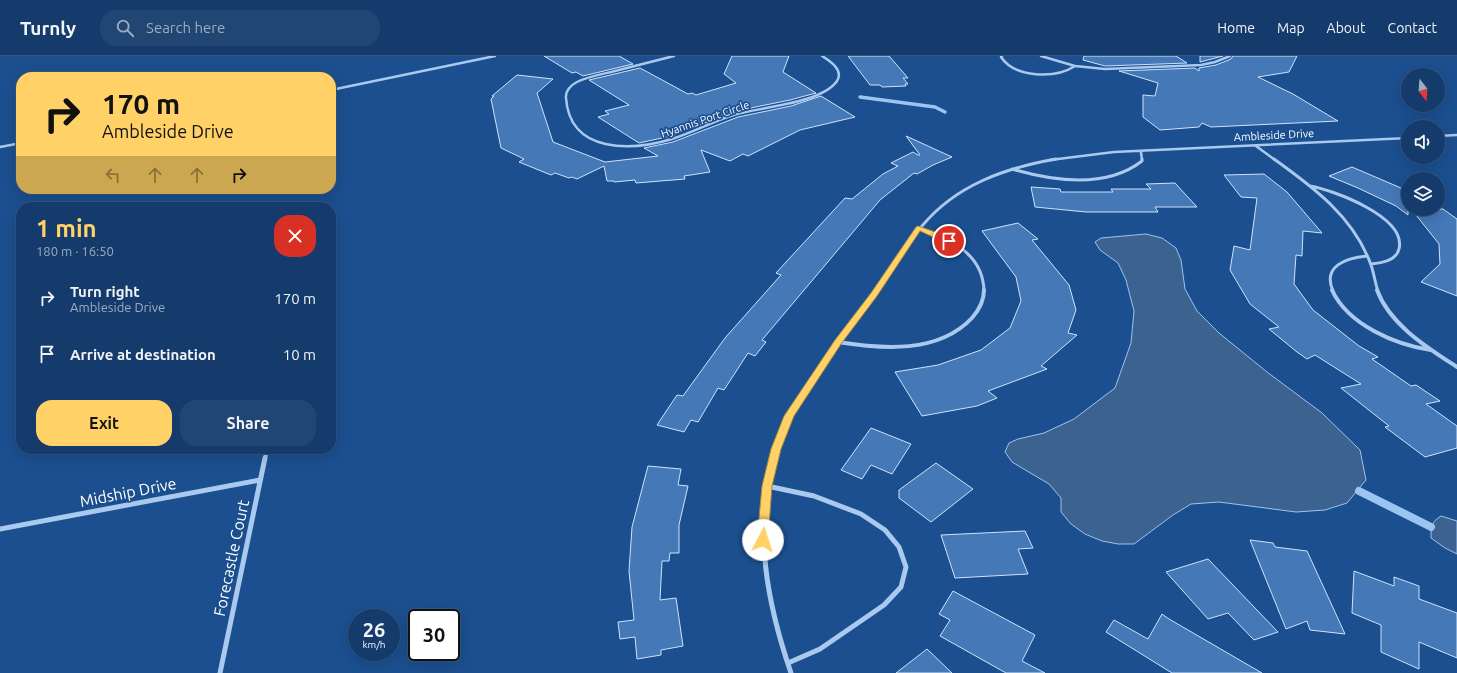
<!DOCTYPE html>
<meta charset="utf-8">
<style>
body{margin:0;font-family:Ubuntu,sans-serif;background:#214673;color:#f1f3f6;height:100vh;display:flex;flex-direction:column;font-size:15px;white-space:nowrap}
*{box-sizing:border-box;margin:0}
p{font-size:13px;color:#9dadc1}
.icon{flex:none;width:22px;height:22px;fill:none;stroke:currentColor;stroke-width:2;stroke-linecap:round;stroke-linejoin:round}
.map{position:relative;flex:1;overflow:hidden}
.details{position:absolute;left:16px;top:146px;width:320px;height:252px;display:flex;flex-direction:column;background:#143b6b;border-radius:16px;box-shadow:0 4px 16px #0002,0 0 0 1px #33557e}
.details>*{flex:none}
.top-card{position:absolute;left:16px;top:16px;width:320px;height:122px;border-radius:16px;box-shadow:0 4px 16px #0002,0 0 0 1px #33557e;background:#ffd166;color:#111;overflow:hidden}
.needle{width:26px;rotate:163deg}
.fabs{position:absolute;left:1401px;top:12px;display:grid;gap:8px}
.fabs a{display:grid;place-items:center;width:44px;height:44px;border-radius:50%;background:#143b6b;box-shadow:0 4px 16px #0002,0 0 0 1px #33557e;font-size:20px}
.speed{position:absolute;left:348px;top:553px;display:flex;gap:8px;font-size:20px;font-weight:700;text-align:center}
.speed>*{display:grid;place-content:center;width:52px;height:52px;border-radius:50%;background:#143b6b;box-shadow:0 4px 16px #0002,0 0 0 1px #33557e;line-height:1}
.speed small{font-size:10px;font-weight:400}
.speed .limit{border:2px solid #111;border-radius:6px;background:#fff;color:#111}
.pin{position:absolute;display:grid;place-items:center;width:34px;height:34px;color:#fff;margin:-17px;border:2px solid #fff;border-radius:50%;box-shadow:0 1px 4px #0007}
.me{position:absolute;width:44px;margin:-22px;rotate:5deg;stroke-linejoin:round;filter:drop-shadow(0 0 3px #0008)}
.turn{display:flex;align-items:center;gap:14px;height:84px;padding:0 20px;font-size:18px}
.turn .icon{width:52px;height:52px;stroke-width:2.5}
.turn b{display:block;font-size:28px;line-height:34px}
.lanes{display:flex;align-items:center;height:38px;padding:0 20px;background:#0003;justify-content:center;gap:20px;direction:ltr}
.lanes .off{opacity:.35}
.round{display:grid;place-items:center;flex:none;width:42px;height:42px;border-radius:16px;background:#214673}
.summary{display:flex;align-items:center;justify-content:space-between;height:68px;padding:0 20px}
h1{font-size:24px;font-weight:600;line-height:30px;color:#ffd166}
.button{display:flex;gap:8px;margin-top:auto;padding:8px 20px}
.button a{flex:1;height:46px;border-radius:16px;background:#ffd166;color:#111;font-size:16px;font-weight:600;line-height:46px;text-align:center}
.button a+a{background:#214673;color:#f1f3f6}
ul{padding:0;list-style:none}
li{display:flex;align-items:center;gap:12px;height:56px;padding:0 20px}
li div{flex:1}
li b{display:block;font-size:15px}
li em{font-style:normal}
header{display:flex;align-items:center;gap:24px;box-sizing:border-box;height:56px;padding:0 20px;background:#143b6b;border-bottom:1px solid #33557e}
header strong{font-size:19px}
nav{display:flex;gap:22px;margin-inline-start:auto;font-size:14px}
.search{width:280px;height:36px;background:#214673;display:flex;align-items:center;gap:10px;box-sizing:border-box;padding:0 14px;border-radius:16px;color:#9dadc1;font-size:15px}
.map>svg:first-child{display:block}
.water{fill:#3c6290;stroke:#9cc4f0}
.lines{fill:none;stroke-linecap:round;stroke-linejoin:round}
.stream-far1{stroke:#9cc4f0;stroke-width:3.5}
.stream{stroke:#9cc4f0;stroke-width:8}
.building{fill:#4478b7;stroke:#cfe3fa}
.street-far3{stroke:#a9c9ee;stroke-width:2.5}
.street-far2{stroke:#a9c9ee;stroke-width:3}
.street-far1{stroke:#a9c9ee;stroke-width:4}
.street{stroke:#a9c9ee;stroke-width:5}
.route{fill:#ffd166;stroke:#a68842}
.labels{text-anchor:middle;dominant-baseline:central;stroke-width:3.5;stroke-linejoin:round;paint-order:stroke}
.far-street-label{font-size:11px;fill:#fff;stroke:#1b4f8f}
.near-street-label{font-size:16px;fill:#fff;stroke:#1b4f8f}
</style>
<header>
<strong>Turnly</strong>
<div class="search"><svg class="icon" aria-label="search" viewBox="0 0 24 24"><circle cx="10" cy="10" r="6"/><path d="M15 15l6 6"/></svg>Search here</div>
<nav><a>Home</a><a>Map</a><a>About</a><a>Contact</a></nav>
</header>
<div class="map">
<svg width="1457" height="617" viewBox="0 0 1457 617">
<rect width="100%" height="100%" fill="#1b4f8f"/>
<path class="water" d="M1146 178 1162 182 1176 192 1181 204 1185 233 1197 255 1219 277 1267 316 1322 357 1360 394 1366 424 1347 447 1325 454 1296 456 1219 446 1191 448 1173 459 1134 488H1118L1102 485 1085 478 1071 468 1061 456V442L1049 428 1012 406 1005 396 1009 387 1018 383 1044 377 1074 363 1115 332 1131 287 1134 255 1126 224 1118 207 1100 194 1095 186 1101 182Z
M1441 460 1457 465V498L1445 492 1431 482C1431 471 1431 466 1441 460Z"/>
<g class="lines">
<path class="stream-far1" d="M860 41 935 51 945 56"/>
<path class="stream" d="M1359 435 1431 471"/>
</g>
<path class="building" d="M544 0H619L633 8 583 20 576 16 572 17Z
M732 0H789L783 16 816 37 790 44 736 55 671 80 639 87 598 61 609 58 605 55 629 49 589 24 640 12 688 38 692 37 696 39 736 27 724 18Z
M848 0H889L908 22H903L908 28H905L906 30 882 31 880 29H870Z
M1084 0H1176L1187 7 1105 10 1083 4Z
M1200 0H1223L1200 6Z
M1233 0H1297L1289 16 1258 21 1293 38 1338 65 1211 71 1202 67 1199 71 1160 74 1143 61V39L1155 40 1158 27 1119 15 1195 12 1199 15V12L1216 9 1231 3Z
M517 19 553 23 537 37 553 86 605 106 658 100 644 92 673 86 738 61 791 50 821 40 855 61 800 74 748 100 743 98 730 105 701 94 710 116 684 120 685 123 636 127 635 124 614 126V125H607L604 110 577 123 572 121 569 122 555 117 551 119 519 106 524 103 501 92 491 43 494 40H492Z
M906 80 952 101 933 109 917 118 914 117 880 144 762 284 766 286 755 300 748 297 724 334 718 332 698 366 691 364 684 376 657 369 677 339 683 340 725 282 781 219 776 217 845 142 852 143 883 118 898 110 891 107 913 96 918 99H920Z
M1352 111 1408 135V159L1396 150 1358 132 1329 120Z
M1264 118 1287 136 1322 177 1303 175 1302 200 1296 199 1294 228 1313 254 1359 290 1378 301 1372 303 1411 330 1416 329 1440 345 1426 348 1457 370V392L1425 401 1385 371 1389 370 1341 332 1361 328 1315 299 1307 303 1297 296 1269 273 1279 271 1250 248 1230 214 1234 190 1250 194 1257 142 1241 141 1224 119Z
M1175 127 1197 151H1155L1158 156H1086L1035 151 1031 131 1060 133 1061 136H1113L1111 133H1151L1146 128Z
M1443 153 1457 163V240L1421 226 1440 208 1439 188 1412 154Z
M1018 167 1038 183 1032 184 1069 229 1076 254 1068 277 1077 279 1041 310 1047 313 988 335 997 342 977 350 922 360 895 316 938 309 981 294 1010 272 1021 245 1016 221 982 175Z
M871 372 911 388 892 418 871 409 862 423 841 414Z
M936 407 973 433 931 466 899 442V434Z
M648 410 681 413 678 429 688 430 679 469V497H670L669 505H662L660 544 676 542 683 590 661 594V599L637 603 635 581 620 583 618 566 634 564 629 515 632 471Z
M1025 475 1033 492 1018 493 1028 518 955 522 941 479Z
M1250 484 1273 487 1275 491 1307 495 1345 578 1310 574 1307 565 1286 573Z
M1208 503 1278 576 1254 584 1228 557 1208 563 1166 516Z
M1354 515 1394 530V521L1419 530V543L1457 557V602L1419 586V613L1381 596V569L1352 557Z
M953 535 1035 579 1022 605 1045 617H1006L940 580 950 564 939 558Z
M1162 558 1169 563 1262 617H1172L1106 576 1114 564 1148 583Z
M927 593 952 617H896Z"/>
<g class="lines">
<path class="street-far3" d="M674 0C654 5 635 10 615 15 603 18 589 20 577 26 571 29 565 35 566 42 570 98 632 95 672 83 695 76 715 64 737 58 762 51 822 47 837 25 844 14 830 5 822 0
M1002 0 1001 1C1015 22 1055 23 1075 10
M1041 0 1075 10 1105 13 1201 9 1215 6 1230 0
M331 34 495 0
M1438 80 1457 79
M1256 90 1275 104
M0 91 21 87
M1141 96 1142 104
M1050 104 1114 96 1408 82"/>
<path class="street-far2" d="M1274 103C1313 131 1354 161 1371 209 1374 217 1375 227 1378 235
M1012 113C1053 125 1106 133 1142 105V103
M1310 130C1333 134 1407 161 1399 193 1396 205 1381 207 1371 208
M918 172C950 183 983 197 984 235
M876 235C891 213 905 190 922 170 956 129 1005 112 1056 103
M1333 235C1322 210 1346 202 1367 200"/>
<path class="street-far1" d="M1332 234C1348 269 1396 289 1431 294
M1377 234C1390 269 1428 292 1457 311
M838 286C882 293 938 298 972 262 979 254 984 245 984 234
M265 403 267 393
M774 403 782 376 793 353 876 234"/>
<path class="street" d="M774 402C753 475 767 547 791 617
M767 430 814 440 861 458 885 474 899 491 906 511 901 531 884 549 820 593 788 607
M0 473 260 424
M220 617 265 402"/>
</g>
<path class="route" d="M918 170 941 178 953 185 952 187C946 188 927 178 920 175L877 240 841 288 794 360 781 393 772 430 768 484 767 487 763 489 759 487 757 484 762 430 771 393 784 360 835 284 871 237 916 171Z"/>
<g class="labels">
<g class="far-street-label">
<text transform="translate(705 63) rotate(-19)">Hyannis Port Circle</text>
<text transform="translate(1274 79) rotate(-3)">Ambleside Drive</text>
</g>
<g class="near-street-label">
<text transform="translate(128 436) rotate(-11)">Midship Drive</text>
<text transform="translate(231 502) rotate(-78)">Forecastle Court</text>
</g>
</g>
</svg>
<div class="fabs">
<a><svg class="needle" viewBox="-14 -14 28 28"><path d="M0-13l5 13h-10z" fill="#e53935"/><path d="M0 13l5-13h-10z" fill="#9dadc1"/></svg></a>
<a><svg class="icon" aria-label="sound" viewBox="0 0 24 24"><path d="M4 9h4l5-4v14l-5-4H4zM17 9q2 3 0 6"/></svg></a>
<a><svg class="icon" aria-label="layers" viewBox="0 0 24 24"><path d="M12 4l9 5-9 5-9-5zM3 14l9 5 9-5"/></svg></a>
</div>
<div class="speed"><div>26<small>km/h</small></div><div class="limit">30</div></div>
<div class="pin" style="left:949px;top:185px;background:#d93025"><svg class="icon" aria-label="arrive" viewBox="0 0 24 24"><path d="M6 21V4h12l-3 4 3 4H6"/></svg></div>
<svg class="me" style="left:763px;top:484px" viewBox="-20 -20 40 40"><circle r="19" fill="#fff"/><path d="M0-13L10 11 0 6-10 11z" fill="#ffd166"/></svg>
<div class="top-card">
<div class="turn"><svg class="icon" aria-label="right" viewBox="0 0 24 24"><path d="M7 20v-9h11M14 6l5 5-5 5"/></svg><div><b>170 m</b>Ambleside Drive</div></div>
<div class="lanes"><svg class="icon off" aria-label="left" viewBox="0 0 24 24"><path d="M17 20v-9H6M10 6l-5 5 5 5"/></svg><svg class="icon off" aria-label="ahead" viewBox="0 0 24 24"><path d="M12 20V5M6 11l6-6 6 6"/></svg><svg class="icon off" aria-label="ahead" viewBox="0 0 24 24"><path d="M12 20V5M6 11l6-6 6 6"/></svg><svg class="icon" aria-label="right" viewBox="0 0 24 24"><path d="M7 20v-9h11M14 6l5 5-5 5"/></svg></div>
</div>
<section class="details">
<div class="summary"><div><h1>1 min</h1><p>180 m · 16:50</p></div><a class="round" style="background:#d93025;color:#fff"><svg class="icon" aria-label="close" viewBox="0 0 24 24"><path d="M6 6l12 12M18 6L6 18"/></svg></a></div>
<ul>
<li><svg class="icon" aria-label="right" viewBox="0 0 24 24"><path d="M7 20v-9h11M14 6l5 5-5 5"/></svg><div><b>Turn right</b><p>Ambleside Drive</p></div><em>170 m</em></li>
<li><svg class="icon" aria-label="arrive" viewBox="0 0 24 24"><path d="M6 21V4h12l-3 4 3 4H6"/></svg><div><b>Arrive at destination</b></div><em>10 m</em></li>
</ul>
<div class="button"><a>Exit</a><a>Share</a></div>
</section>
</div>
